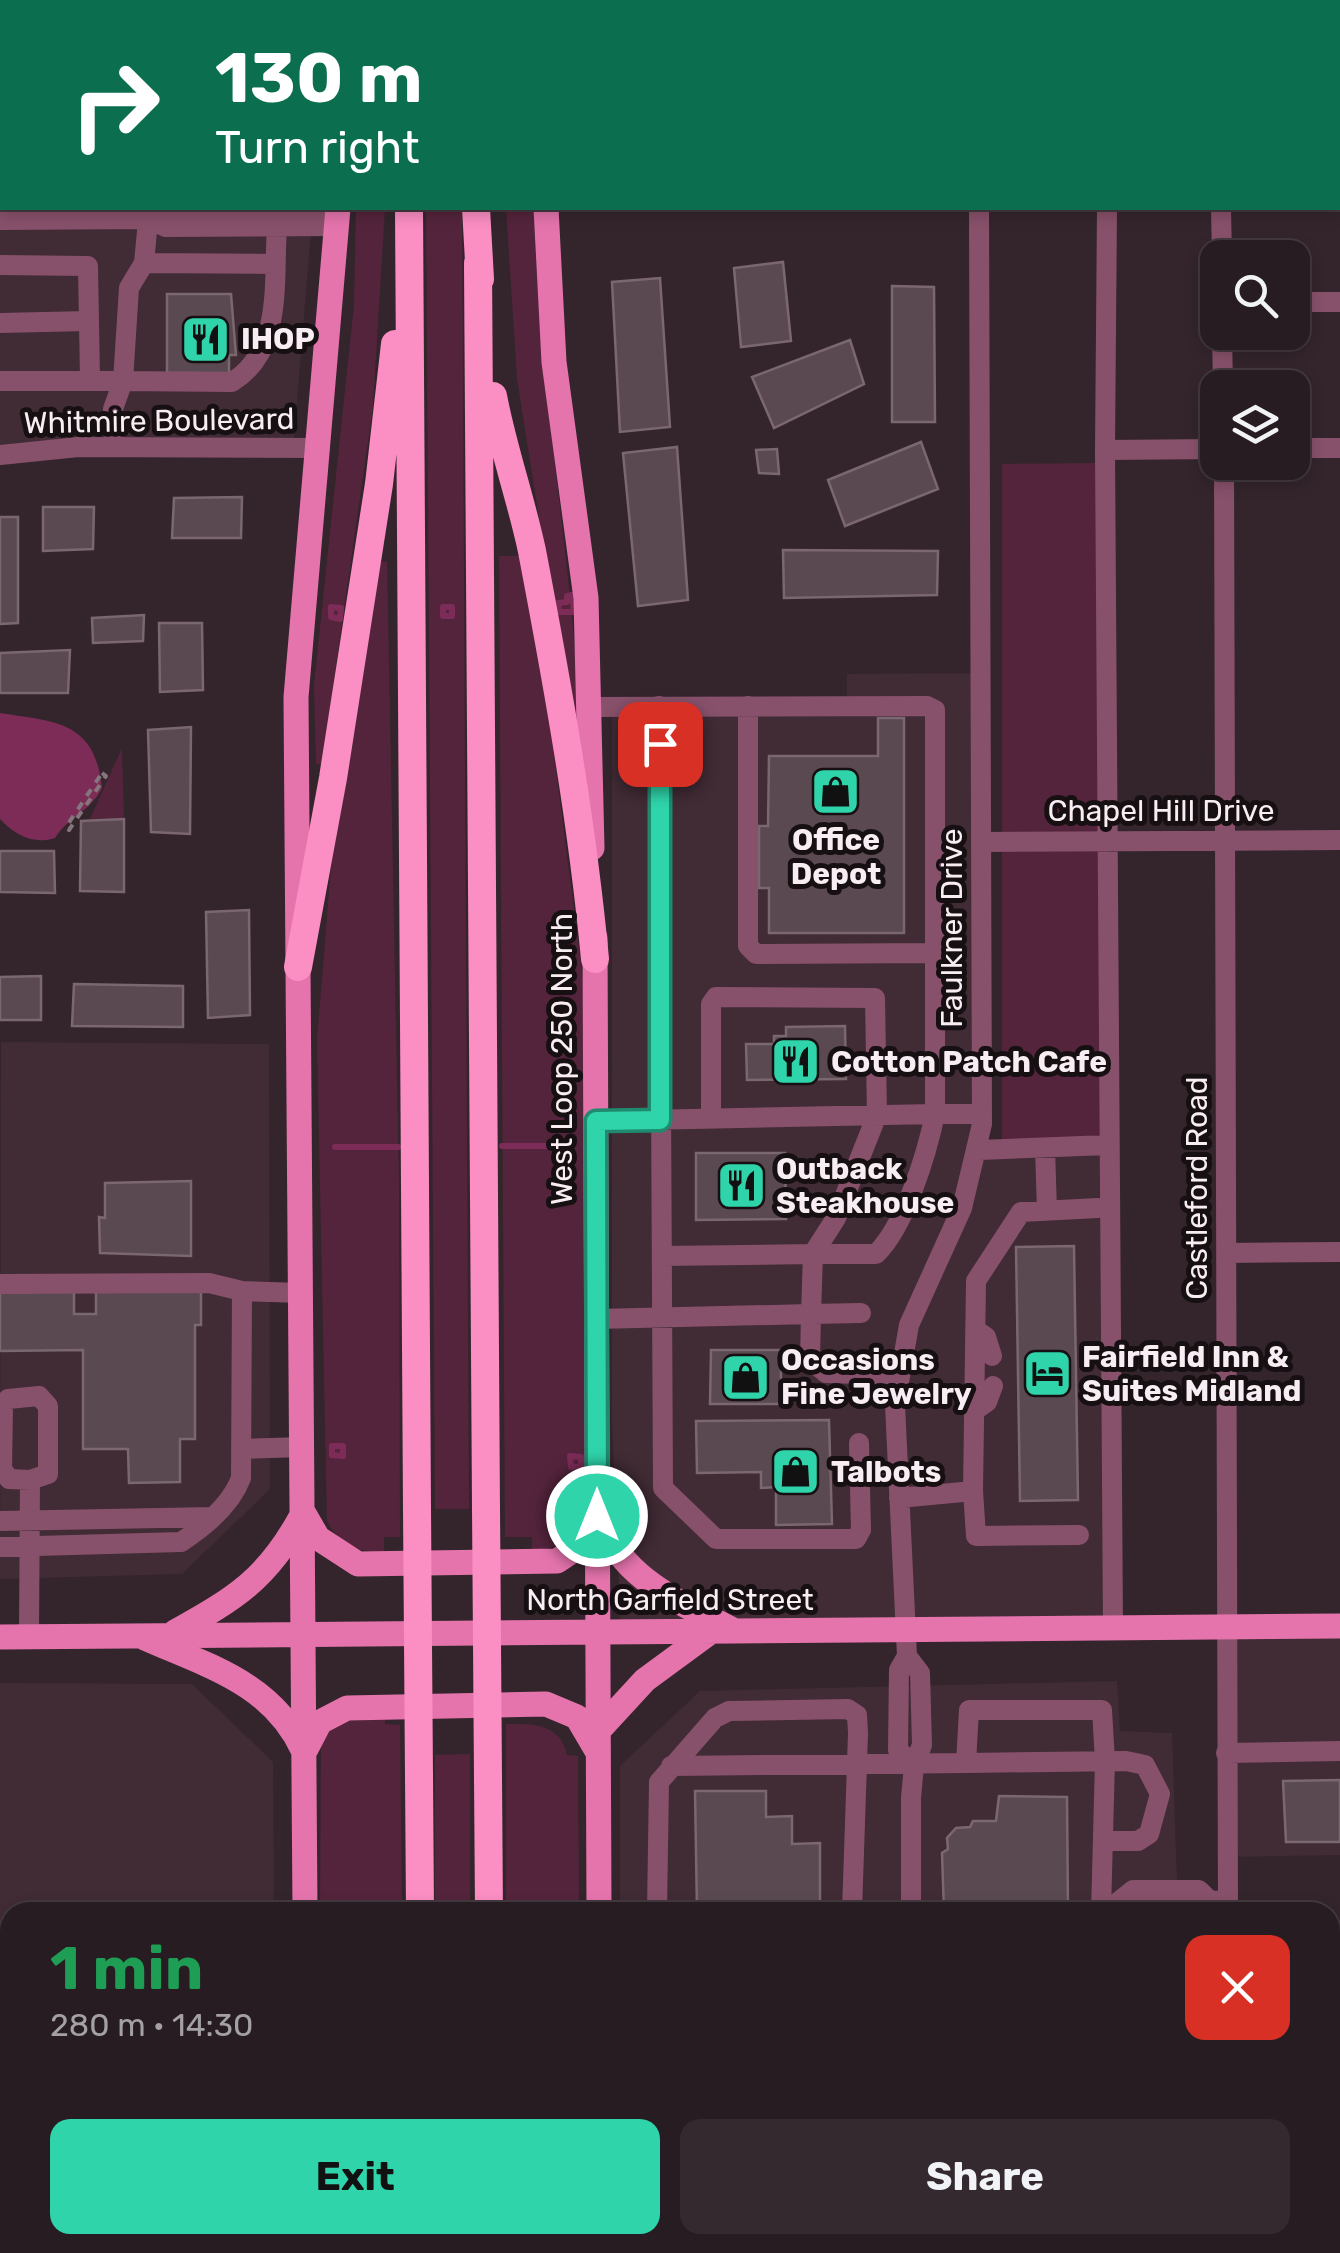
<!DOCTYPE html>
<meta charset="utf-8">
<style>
body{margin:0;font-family:Rubik,sans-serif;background:#33292e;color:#f1f3f6;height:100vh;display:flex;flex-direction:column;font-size:38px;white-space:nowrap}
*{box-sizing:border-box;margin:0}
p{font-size:32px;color:#a4a1a5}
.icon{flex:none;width:55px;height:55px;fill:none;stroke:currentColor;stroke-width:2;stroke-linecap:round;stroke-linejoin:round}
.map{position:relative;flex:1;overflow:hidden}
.side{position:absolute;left:0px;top:1902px;width:1340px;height:352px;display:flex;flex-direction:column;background:#271c21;border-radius:30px 30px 0 0;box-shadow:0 5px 15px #0003,0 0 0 2px #433a3f}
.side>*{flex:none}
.banner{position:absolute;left:0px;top:0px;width:1340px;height:210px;box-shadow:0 5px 15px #0003,0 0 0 2px #433a3f;background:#0b6e4f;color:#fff;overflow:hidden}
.buttons{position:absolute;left:1200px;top:240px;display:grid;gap:20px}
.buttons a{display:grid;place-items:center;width:110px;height:110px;border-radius:20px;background:#271c21;box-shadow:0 5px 15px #0003,0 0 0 2px #433a3f;font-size:50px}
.pin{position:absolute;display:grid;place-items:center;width:85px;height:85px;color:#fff;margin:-42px;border-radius:20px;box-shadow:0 5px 15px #0006}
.me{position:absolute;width:110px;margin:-55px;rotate:0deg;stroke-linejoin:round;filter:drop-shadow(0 0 8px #0008)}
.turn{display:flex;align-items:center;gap:35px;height:210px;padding:0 50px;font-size:45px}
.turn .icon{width:130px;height:130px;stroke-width:2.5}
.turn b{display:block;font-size:70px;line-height:85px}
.round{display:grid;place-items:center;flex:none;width:105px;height:105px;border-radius:20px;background:#33292e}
.headline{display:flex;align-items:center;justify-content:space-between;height:170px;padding:0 50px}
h1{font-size:60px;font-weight:700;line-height:75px;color:#1e9e55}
.action{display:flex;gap:20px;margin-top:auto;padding:20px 50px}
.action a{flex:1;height:115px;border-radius:20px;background:#2fd4aa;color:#111;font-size:40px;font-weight:700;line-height:115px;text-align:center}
.action a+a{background:#33292e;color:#f1f3f6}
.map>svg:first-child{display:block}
.built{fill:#412b35}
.green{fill:#54243c}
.water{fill:#7c2c57}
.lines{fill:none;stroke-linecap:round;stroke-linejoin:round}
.stream{stroke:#7c2c57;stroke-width:6}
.building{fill:#5b4951;stroke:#7a676f;stroke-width:2.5}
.path{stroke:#84767c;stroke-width:4;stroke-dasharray:8 8;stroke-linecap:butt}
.minor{stroke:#88516b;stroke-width:20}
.major{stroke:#e574ad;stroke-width:25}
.highway{stroke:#fb8ec3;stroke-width:28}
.highway-bridge{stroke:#fb8ec3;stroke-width:28}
.route-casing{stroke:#1f8a6e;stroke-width:25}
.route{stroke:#2fd4aa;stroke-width:18}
.labels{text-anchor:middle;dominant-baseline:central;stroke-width:10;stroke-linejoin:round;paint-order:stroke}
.poi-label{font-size:30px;font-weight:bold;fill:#f8edf2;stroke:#171013;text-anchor:start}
.street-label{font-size:30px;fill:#f8edf2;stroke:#171013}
</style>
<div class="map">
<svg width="1340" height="2253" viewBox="0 0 1340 2253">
<rect width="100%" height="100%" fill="#34252c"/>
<path class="built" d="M0 0H311L2 2V208H313L293 449 0 456Z
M982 673 979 1148 1109 1155 1111 1629 621 1634 612 1422V705L847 702V674Z
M1 1042 269 1044 270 1489 182 1574 0 1579Z
M1340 1627V1855L1227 1857 1225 1628Z
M1117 1681 1120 1731 1172 1733 1178 1912H620V1766L700 1691Z
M0 1683 192 1684 273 1762 274 1912H10V2245H277V2253H0Z
M619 2245H1274L1279 2253H619Z"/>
<path class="green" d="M356 208H385L373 406 322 764H316L314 685 354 305Z
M426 208H462L469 1509H435Z
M506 208H534C538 386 573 561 581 740H574L517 378Z
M1107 463 1108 1142H1002V464Z
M499 556H524L536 615 583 980 586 1502C583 1535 564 1548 532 1551V1537H505Z
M374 560 387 562 399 1185 400 1537H384V1552C356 1552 340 1545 327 1521L317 1040 333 843Z
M122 748 124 819 89 821Z
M385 1711V1724L400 1725 402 1912H320L321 1742 334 1722Z
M506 1724C533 1724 560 1723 567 1755L578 1756 579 1912H506Z
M470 1754V1912H435V1755Z"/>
<path class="water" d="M0 713C55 722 95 720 102 788 91 811 68 817 55 838 33 845 15 835 0 819Z"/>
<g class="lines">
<path class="stream" d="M572 595 574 612H559L558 603 567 602V596Z
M331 607 341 608 340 619 331 617Z
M443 607H452V616H443Z
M502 1146H563
M335 1147H398
M332 1446H343V1456L332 1455Z
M570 1456 581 1457V1467H571Z"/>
</g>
<path class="building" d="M783 262 791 341 741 347 734 268Z
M660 278 670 427 620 432 612 282Z
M892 286 934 287 935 422H892Z
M167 294H231L236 355H229V373H167Z
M850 340 864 384 774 428 752 377Z
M921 442 938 489 845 526 828 480Z
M677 447 688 600 638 606 623 453Z
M777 449 779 474 759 473 756 450Z
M242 497 241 538H172L174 498Z
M43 507H94L93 549 43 551Z
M0 517H18V623L0 624Z
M783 550 938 551 937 595 784 598Z
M144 615 143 641 93 643 92 618Z
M159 623H202L203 690 160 692Z
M70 650 68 693H0V653Z
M878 718H904V933H769V888H759V826H768L769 756H878Z
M191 727 190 834 151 832 148 730Z
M124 819V892L80 891 81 821Z
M0 851H54L55 893 0 892Z
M249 910 250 1015 208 1018 206 912Z
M41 976V1020H0V977Z
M74 984 183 986V1027L72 1026Z
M845 1026 846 1079 747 1080 746 1044H774V1036H786V1027Z
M696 1153H785L786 1219 696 1220Z
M191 1181V1256L100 1253 99 1217 105 1218V1183Z
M1074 1246 1078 1500 1020 1501 1016 1247Z
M0 1290H74V1314H96V1290H201V1325H195V1439H180V1482L129 1483 128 1449H83V1350L0 1351Z
M711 1350H781V1404H710Z
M829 1420 832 1524 776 1525V1487L761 1488V1472L697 1473 696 1421Z
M1340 1780V1842H1286L1283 1781Z
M695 1791H766V1817L792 1816V1844L820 1843V1912H697Z
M999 1796 1067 1797 1068 1912H944L942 1853 948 1849 947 1838 956 1828 970 1827 973 1821H996Z
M685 2245H744V2253H685Z
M1028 2245H1203V2253H1028Z"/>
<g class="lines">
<path class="path" d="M102 773 106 776 69 830 66 827Z"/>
<path class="minor" d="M154 0V2
M282 0V2
M969 0 970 2
M1104 0V2
M1338 26H1340
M1338 163H1340
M1107 208 1105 450 1218 449
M1221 208 1222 258
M148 219 163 211 337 210
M0 220 148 219 166 227 336 226
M144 263 149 210
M274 264 144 263 129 288 123 381 232 382C284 350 273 280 277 227
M0 265 88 266 90 379
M1292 302H1340
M0 323 89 321
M1222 332 1223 388
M0 381H123L113 409 115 447
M1292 448H1340
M1105 450 1113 1629
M0 455 78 447 320 448
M1224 462 1228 1912
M659 706 663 1488 716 1539H856L861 1530 859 1443
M748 706V946L756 954 934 953
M588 707 927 706 935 710V1114L596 1121
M982 842 1340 840
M1045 1148 1047 1211
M979 1150 1108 1145
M1227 1253 1340 1252
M662 1256 813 1254 836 1218 877 1115 875 998 716 997 711 1004V1118
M0 1284 209 1283 242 1291
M861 1313 811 1314 813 1254H876C905 1226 927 1153 935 1114H982
M596 1319 811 1314 810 1360 826 1373 898 1375
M976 1330 986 1337 992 1356
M974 1411 987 1402 993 1386
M242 1449 303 1447
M973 1491 976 1281 1021 1212 1098 1208
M899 1498 973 1491 976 1536 1079 1535
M0 1521 213 1517
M0 1547 181 1542C204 1527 231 1505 241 1478L242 1291 301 1293
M29 1636 30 1480 48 1474V1406L39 1396 8 1399 3 1406 2 1469 9 1479 30 1480
M907 1656 920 1673 922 1745 914 1765 911 1798V1912
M1226 1753 1340 1751
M966 1763 1126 1761 1145 1765 1160 1794 1149 1834 1138 1841H1103
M914 1765 898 1750 899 1670 907 1656 895 1405 909 1325 962 1208 982 1124 979 208
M671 1766 966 1763 969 1710H1102L1105 1761 1101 1912
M1210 1901 1199 1890H1133L1118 1902 1129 1911 1198 1912 1210 1901 1228 1900
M657 1912 659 1782 715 1718 729 1711 848 1709 857 1715 858 1733 852 1912
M1330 2126 1340 2149
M665 2245V2253
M781 2245V2253
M954 2245 964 2253
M1245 2245 1248 2253
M1309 2245 1313 2253
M922 2253 923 2245"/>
<path class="major" d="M337 0V2
M545 0V2
M546 208 554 362 586 598 592 848
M595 938 599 1912
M303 1512 318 1538 358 1564 557 1561 581 1545 595 1520
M601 1517C618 1578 682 1603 733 1630
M175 1632C236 1598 267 1579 301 1517
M0 1637 1340 1626
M145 1638C208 1666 272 1683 303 1750
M598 1731 645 1680 709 1633
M306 1749 320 1722 347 1708 546 1704 577 1717 597 1751
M305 1912 296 697 338 208
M601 2245V2253"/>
<path class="highway" d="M409 0V2
M476 0V2
M409 208 417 1509
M476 208 480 279
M478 263 486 1508
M493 396C503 449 521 499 532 551 558 687 582 821 595 959
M298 967 333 778 379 484 395 344
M419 1776 420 1912
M488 1778 489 1912
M306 2245V2253
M423 2245V2253
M491 2245V2253"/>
<path class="highway-bridge" d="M486 1508 488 1778
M417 1509 419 1776"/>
</g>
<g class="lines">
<defs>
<path id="route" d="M597 1516 596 1121 660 1120V744"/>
</defs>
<use href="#route" class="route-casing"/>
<use href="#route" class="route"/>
</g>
<defs>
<symbol id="restaurant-square" viewBox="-11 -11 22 22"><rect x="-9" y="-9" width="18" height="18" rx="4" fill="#2fd4aa" stroke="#171013"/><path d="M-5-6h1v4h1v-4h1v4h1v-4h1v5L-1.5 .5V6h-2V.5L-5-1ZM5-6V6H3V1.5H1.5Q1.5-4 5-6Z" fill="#111"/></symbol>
<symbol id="shop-square" viewBox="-11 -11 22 22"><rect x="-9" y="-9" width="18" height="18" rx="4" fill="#2fd4aa" stroke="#171013"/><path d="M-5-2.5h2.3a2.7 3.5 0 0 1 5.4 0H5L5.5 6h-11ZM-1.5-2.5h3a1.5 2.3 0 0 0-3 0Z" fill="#111"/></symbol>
<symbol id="hotel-square" viewBox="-11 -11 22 22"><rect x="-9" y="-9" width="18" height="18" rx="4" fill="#2fd4aa" stroke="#171013"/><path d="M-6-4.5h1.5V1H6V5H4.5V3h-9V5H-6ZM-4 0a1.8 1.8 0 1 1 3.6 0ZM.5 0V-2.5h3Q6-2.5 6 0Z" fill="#111"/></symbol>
</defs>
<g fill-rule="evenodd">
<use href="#restaurant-square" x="178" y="312" width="55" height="55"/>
<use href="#shop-square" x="808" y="764" width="55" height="55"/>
<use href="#restaurant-square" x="768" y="1034" width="55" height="55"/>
<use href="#restaurant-square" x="714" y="1158" width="55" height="55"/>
<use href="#hotel-square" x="1020" y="1346" width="55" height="55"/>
<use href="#shop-square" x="718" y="1350" width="55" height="55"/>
<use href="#shop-square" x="768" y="1444" width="55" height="55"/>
</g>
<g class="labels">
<g class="poi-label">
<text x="241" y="339">IHOP</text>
<text x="836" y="840" text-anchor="middle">Office<tspan x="836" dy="34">Depot</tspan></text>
<text x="831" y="1062">Cotton Patch Cafe</text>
<text x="776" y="1169">Outback<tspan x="776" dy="34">Steakhouse</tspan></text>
<text x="1082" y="1357">Fairfield Inn &amp;<tspan x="1082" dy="34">Suites Midland</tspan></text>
<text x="781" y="1360">Occasions<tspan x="781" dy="34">Fine Jewelry</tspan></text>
<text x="831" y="1472">Talbots</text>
</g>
<g class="street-label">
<text transform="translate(159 421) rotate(-1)">Whitmire Boulevard</text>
<text x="1161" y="811">Chapel Hill Drive</text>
<text transform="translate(952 928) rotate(-90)">Faulkner Drive</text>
<text transform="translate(562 1059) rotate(-90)">West Loop 250 North</text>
<text transform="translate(1197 1188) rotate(-90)">Castleford Road</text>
<text x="670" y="1600">North Garfield Street</text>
</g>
</g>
</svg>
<div class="buttons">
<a><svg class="icon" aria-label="search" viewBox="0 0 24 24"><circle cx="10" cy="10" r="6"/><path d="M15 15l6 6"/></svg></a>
<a><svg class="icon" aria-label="layers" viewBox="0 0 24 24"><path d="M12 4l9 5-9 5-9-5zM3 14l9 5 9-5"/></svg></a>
</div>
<div class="pin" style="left:660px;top:744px;background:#d93025"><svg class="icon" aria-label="arrive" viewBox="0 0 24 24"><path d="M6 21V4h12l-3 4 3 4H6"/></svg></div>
<svg class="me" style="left:597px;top:1516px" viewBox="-20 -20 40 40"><circle r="17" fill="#2fd4aa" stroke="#fff" stroke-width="3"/><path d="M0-11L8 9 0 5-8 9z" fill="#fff"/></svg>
<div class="banner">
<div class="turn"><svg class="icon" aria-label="right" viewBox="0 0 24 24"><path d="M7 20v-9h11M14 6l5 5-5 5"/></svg><div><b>130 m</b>Turn right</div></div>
</div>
<section class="side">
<div class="headline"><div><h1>1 min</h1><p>280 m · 14:30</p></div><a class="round" style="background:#d93025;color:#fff"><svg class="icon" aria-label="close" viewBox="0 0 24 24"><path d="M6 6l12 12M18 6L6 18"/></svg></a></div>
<div class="action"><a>Exit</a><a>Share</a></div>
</section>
</div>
